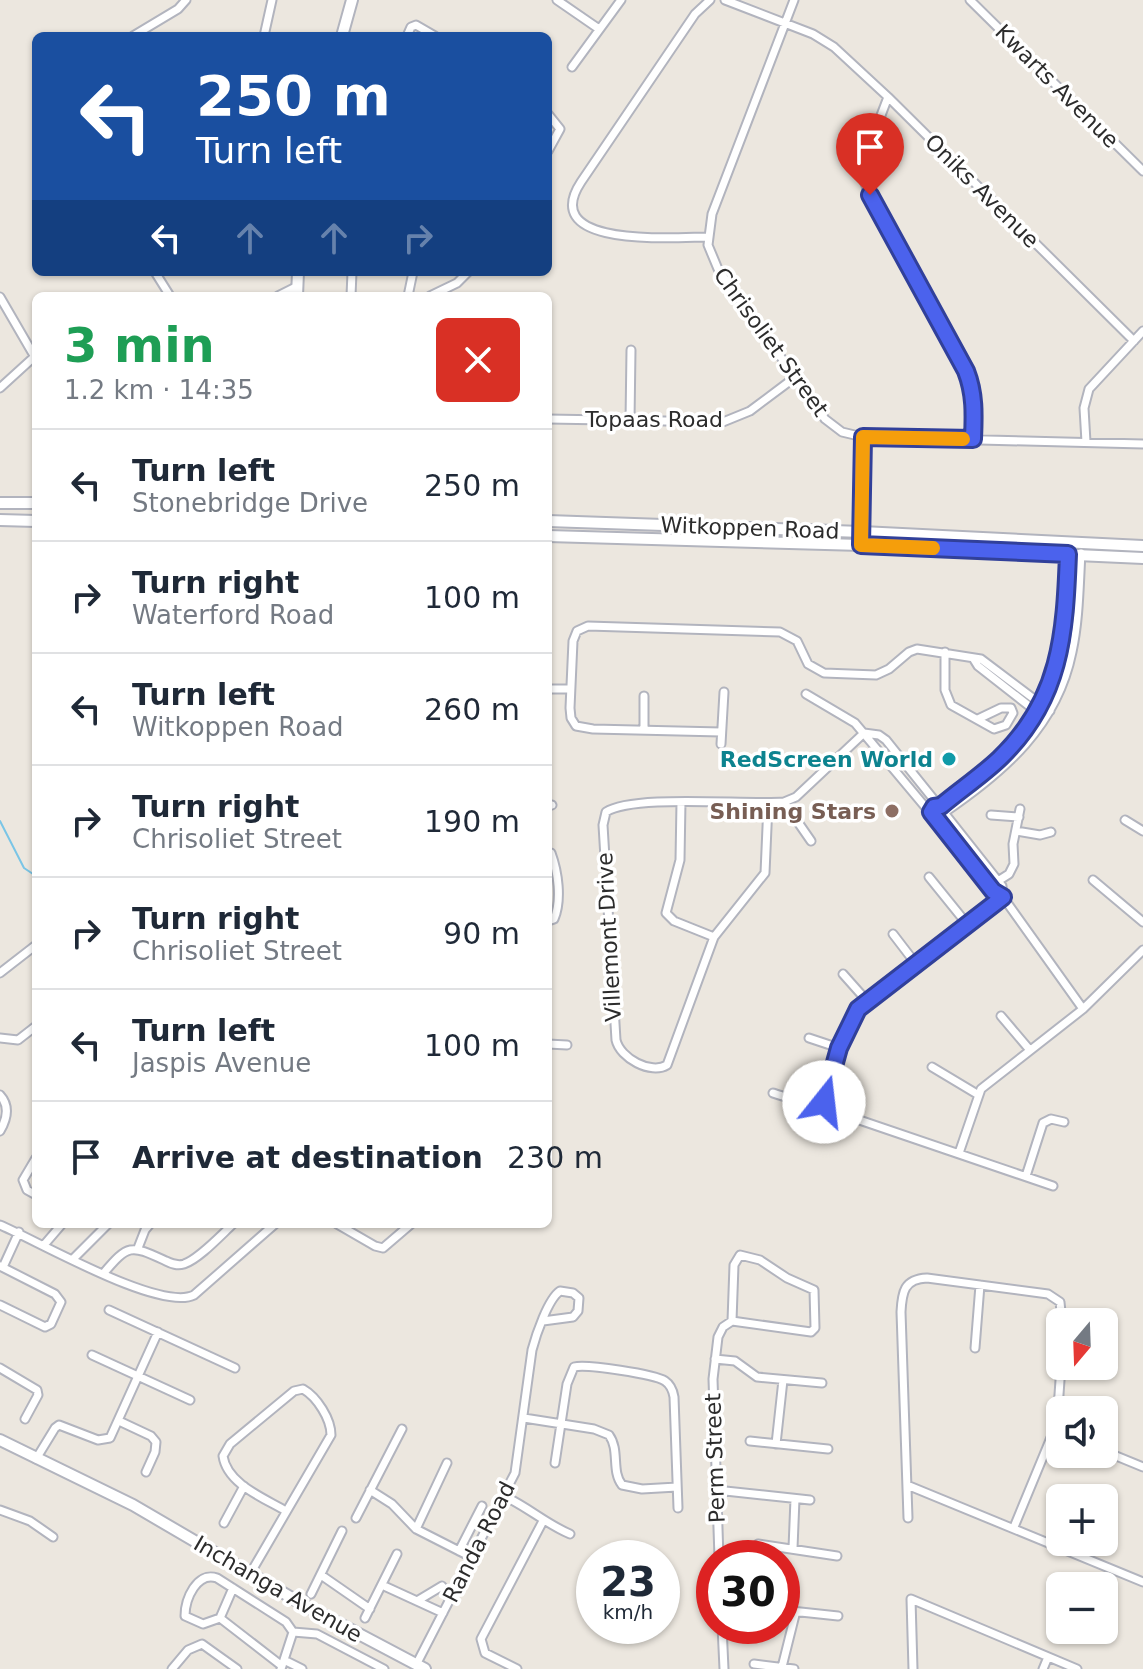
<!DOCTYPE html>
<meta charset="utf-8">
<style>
body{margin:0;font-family:"DejaVu Sans",sans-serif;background:#f2f2f3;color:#1f2937;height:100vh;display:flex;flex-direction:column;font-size:30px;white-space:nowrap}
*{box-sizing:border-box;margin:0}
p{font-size:26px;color:#747a83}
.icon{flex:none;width:44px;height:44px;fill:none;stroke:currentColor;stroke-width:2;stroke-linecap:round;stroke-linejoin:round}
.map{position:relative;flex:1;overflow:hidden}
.panel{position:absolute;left:32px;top:292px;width:520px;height:936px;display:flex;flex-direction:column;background:#fff;border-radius:12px;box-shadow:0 2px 6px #0004}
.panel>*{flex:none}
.hud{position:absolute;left:32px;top:32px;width:520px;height:244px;border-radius:12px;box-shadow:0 2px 6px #0004;background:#1a4fa0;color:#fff;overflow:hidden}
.needle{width:52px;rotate:199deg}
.fabs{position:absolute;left:1046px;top:1308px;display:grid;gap:16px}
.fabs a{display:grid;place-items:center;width:72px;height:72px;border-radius:12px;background:#fff;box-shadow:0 2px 6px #0004;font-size:40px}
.speed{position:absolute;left:576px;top:1540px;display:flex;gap:16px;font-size:40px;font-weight:700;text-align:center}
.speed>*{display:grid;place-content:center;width:104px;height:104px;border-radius:50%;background:#fff;box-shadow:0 2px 6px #0004;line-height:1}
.speed small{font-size:20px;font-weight:400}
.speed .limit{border:12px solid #d22;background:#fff;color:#111}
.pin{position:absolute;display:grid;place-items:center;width:68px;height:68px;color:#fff;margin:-82px -34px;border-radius:50% 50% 50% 0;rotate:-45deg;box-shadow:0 0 8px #0007}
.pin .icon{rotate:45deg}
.me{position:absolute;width:88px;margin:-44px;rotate:16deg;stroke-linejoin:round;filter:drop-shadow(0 0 6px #0008)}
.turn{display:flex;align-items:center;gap:28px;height:168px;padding:0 32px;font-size:36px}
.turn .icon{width:104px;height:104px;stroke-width:2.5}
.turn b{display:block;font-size:56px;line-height:68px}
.lanes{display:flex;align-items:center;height:76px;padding:0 32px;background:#0003;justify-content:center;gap:40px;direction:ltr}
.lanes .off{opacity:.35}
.round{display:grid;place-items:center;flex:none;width:84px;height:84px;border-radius:12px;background:#f2f2f3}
.overview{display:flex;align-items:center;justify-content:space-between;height:136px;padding:0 32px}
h1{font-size:48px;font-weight:800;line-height:60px;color:#1e9e55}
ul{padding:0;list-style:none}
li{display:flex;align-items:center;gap:24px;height:112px;padding:0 32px;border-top:2px solid #e0e1e3}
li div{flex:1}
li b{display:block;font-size:30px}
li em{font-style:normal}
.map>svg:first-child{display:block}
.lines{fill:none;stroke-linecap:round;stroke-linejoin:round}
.stream{stroke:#7ac5e6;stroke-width:2}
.street-casing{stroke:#b2b4be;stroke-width:11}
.secondary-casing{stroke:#b2b4be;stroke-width:14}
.street{stroke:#fff;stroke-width:7}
.secondary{stroke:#fff;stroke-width:10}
.route-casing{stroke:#31409a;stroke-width:20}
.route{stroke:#4b62ed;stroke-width:14}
.slow{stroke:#f59e0b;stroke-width:14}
.culture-dot{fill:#0f9aa8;stroke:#fff;stroke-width:3}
.education-dot{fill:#8d6e63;stroke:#fff;stroke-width:3}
.labels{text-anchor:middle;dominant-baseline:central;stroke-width:7;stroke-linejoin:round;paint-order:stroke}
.street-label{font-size:22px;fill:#2c2c2c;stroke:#fff}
.culture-label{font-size:22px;font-weight:bold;fill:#0d838f;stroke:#fff;text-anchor:end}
.education-label{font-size:22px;font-weight:bold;fill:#785e54;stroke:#fff;text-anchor:end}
</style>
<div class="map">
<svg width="1143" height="1669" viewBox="0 0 1143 1669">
<rect width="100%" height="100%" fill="#ece7df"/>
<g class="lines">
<path class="stream" d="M0 821 24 868 36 876"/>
<defs>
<path id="street" d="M557 0 599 29
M725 0 813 34 834 47 888 97 1134 341
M794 0 712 214 708 245 718 269 825 419 842 432 863 437 1143 444
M970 0 1143 171
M133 36 178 9 186 0
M264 36 272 0
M407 36 411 27 416 25 435 36
M572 67 621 0
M888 97 862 165 861 174 870 195 966 371 973 393V439
M548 114 560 129 548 151
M708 237C676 237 537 249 581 182L695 14 710 0
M155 272 170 296
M278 296 296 287
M351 296 352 272
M408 296 413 272
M430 296 457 283 468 272
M0 297 36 359
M0 388 34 357
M548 419 723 422 750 411 794 378
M630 421 631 350
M1086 442 1084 408 1089 389 1143 331
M862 535 863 437
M945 652V690L951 705 994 729 1006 725 1013 713 1011 708H1001L978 719
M973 658 978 666 1038 713
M548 689H570
M806 694 855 723 932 815
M644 729V696
M721 732 593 729 576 726 571 718 570 708 573 641 577 631 588 626 780 632 797 641 808 664 824 673 876 675 889 669 909 652 917 649 981 659 1050 711
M864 733 879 735 886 740 939 806
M721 744 724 692
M681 802 680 860 666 913 674 921 714 937
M784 802 811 841
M768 804 765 873 714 937 667 1065C651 1075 620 1058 616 1040L603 825 606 812C633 794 745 805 784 802L796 797 864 733
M548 806 552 805
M941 806C965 786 991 769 1012 746 1065 689 1065 615 1069 542
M945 812C1005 771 1057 726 1072 652 1079 620 1079 586 1081 553
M945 814 1002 886 1003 897
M991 815 1019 817
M935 819 993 891 1003 897 1083 1009
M1125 820 1143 831
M1016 831 1040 835 1051 832
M929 877 967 924
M1093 880 1143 922
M998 881 1009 874 1014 864 1013 844 1020 809
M548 921 554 919C562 900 558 872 551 853
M893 934 916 964
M0 973 36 945
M843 974 867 1001
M1001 1016 1029 1049
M0 1038 18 1040 36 1026
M809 1038 839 1048
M548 1044 567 1045
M932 1067 977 1094
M773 1093C786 1098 822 1105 830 1110L1053 1186
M0 1095C10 1106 7 1119 0 1131
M825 1106 824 1099 839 1048 858 1009 1003 897
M959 1153 981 1089 1083 1009 1143 950
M36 1158 23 1180 27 1190 36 1195
M1026 1176 1043 1123 1051 1119 1064 1122
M337 1224 375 1246 383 1248 411 1224
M0 1225C38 1241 160 1312 194 1295L275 1224
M44 1245 62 1224
M138 1248 145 1230 150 1224
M73 1259 108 1224
M0 1266 55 1294 61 1302 51 1324 45 1327 0 1305
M3 1267 19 1232
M103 1274C129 1243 131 1245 166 1261 172 1264 177 1266 184 1264 199 1259 221 1235 233 1224
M109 1310 235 1368
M975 1348 980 1285
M92 1355 190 1400
M715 1359 735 1361 757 1377 822 1383
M0 1368 37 1390 38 1395 25 1419
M524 1418 594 1429 609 1435C620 1450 611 1471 622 1485L642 1489 677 1487
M119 1421 151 1436 156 1442 155 1452 146 1472
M750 1441 828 1449
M776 1444 783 1380
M1104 1451 1143 1467
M36 1459 55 1428 59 1425 98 1440 110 1438 158 1332
M555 1463 567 1384 574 1367C587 1364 654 1374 665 1381 671 1385 673 1391 674 1397L678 1508
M907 1485 1143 1582
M370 1490 392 1504 416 1529 473 1558
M716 1490 810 1500
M504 1496C528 1507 546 1524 570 1534
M0 1510 30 1521 53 1537
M356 1518 402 1429
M908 1518 901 1312C902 1292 904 1279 927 1278L1048 1294 1060 1302 1062 1322
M224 1523 244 1486
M1014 1527 1057 1423 1061 1366
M416 1529 447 1463
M758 1544 837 1556
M793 1548 795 1499
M459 1551 482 1506
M719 1558 713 1379 718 1337 723 1327 732 1321 811 1332 815 1328 814 1290 787 1278 760 1260 740 1255 734 1265 732 1321
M250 1574 331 1435C331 1419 317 1397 303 1389L294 1391 230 1444 223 1456C227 1484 264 1498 286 1511
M321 1575 370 1609
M382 1585 443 1613
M233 1588 220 1618 203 1624 185 1616C185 1599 197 1571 217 1578L286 1622 293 1632 281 1669
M311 1594 342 1531
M417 1601 442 1586
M782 1610 838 1616
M220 1618 282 1666
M365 1618 397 1554
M722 1626 724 1669
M293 1632 317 1634 384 1669
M284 1660 302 1669
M754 1664 794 1669
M416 1665 515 1473 532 1350C536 1335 548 1299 560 1291L573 1293 579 1298 578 1311 573 1317 543 1321
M782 1667 796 1611
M172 1669 188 1650 202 1644 237 1669
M517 1669 485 1653 481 1639 543 1521
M913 1669 911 1599 1077 1669
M1043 1669 1048 1657"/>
<path id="secondary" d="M342 36 352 0
M297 296 298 272
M0 503H36
M0 520 36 521
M548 521 862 532 1143 546
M548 536 861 545 1143 558
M0 1440 133 1505 304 1605 425 1669"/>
</defs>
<use href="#street" class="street-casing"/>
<use href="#secondary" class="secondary-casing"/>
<use href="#street" class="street"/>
<use href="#secondary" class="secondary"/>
</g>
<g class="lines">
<defs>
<path id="route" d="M824 1102 839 1048 858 1009 1003 897 993 891 931 812 934 807 941 806C960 790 981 776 999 759 1061 700 1065 634 1068 554L861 545 863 437 973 439C974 415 975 394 966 371L870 195"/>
</defs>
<use href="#route" class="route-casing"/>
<use href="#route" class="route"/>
<path class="slow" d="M933 548 861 545 863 437 963 439"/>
</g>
<circle class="culture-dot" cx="949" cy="759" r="8"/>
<circle class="education-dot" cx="892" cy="811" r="8"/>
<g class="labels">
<g class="street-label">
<text transform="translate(1057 86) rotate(45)">Kwarts Avenue</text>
<text transform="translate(982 191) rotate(45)">Oniks Avenue</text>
<text transform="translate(771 342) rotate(54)">Chrisoliet Street</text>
<text x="654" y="419">Topaas Road</text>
<text transform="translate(750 528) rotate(2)">Witkoppen Road</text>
<text transform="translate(609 937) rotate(-93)">Villemont Drive</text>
<text transform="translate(715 1458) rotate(-92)">Perm Street</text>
<text transform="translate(479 1542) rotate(-63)">Randa Road</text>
<text transform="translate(278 1589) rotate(30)">Inchanga Avenue</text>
</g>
<g class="culture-label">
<text x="933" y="759">RedScreen World</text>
</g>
<g class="education-label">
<text x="876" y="811">Shining Stars</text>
</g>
</g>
</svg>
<div class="fabs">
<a><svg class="needle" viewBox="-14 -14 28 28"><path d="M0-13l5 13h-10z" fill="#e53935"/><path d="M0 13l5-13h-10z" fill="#747a83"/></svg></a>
<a><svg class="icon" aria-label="sound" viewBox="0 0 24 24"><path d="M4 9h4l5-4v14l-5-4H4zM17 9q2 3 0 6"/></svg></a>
<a>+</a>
<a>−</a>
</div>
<div class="speed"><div>23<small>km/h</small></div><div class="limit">30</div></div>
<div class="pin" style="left:870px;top:195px;background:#d93025"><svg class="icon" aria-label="arrive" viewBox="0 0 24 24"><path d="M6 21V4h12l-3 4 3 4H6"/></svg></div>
<svg class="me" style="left:824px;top:1102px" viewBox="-20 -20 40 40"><circle r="19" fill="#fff"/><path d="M0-13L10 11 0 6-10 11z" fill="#4b62ed"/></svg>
<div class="hud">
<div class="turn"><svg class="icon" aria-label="left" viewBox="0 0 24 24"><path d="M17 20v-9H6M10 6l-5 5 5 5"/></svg><div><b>250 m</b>Turn left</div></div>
<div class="lanes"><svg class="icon" aria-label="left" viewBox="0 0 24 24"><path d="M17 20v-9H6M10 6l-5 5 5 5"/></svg><svg class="icon off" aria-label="ahead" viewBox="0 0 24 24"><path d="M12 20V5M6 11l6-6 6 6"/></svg><svg class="icon off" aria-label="ahead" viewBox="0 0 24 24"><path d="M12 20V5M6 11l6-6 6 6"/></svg><svg class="icon off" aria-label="right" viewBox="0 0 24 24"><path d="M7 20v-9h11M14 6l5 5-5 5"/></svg></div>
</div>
<section class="panel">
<div class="overview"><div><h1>3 min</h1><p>1.2 km · 14:35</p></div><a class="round" style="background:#d93025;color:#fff"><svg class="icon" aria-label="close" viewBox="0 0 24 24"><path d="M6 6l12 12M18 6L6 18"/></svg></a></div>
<ul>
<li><svg class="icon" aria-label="left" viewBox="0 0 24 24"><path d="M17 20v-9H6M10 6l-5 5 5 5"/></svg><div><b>Turn left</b><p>Stonebridge Drive</p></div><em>250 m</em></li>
<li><svg class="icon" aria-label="right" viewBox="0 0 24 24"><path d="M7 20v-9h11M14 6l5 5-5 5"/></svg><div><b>Turn right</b><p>Waterford Road</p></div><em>100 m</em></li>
<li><svg class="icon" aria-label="left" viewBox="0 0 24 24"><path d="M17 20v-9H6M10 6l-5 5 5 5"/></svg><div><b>Turn left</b><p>Witkoppen Road</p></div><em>260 m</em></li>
<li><svg class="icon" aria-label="right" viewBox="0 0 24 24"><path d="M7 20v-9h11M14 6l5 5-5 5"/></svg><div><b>Turn right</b><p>Chrisoliet Street</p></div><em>190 m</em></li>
<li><svg class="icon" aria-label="right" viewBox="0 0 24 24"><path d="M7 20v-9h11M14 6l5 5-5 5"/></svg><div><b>Turn right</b><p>Chrisoliet Street</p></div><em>90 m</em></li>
<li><svg class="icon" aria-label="left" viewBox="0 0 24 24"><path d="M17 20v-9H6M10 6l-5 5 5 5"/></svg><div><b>Turn left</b><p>Jaspis Avenue</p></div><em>100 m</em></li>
<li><svg class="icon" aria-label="arrive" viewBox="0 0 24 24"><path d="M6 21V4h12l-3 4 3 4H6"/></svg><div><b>Arrive at destination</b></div><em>230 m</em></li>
</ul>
</section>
</div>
